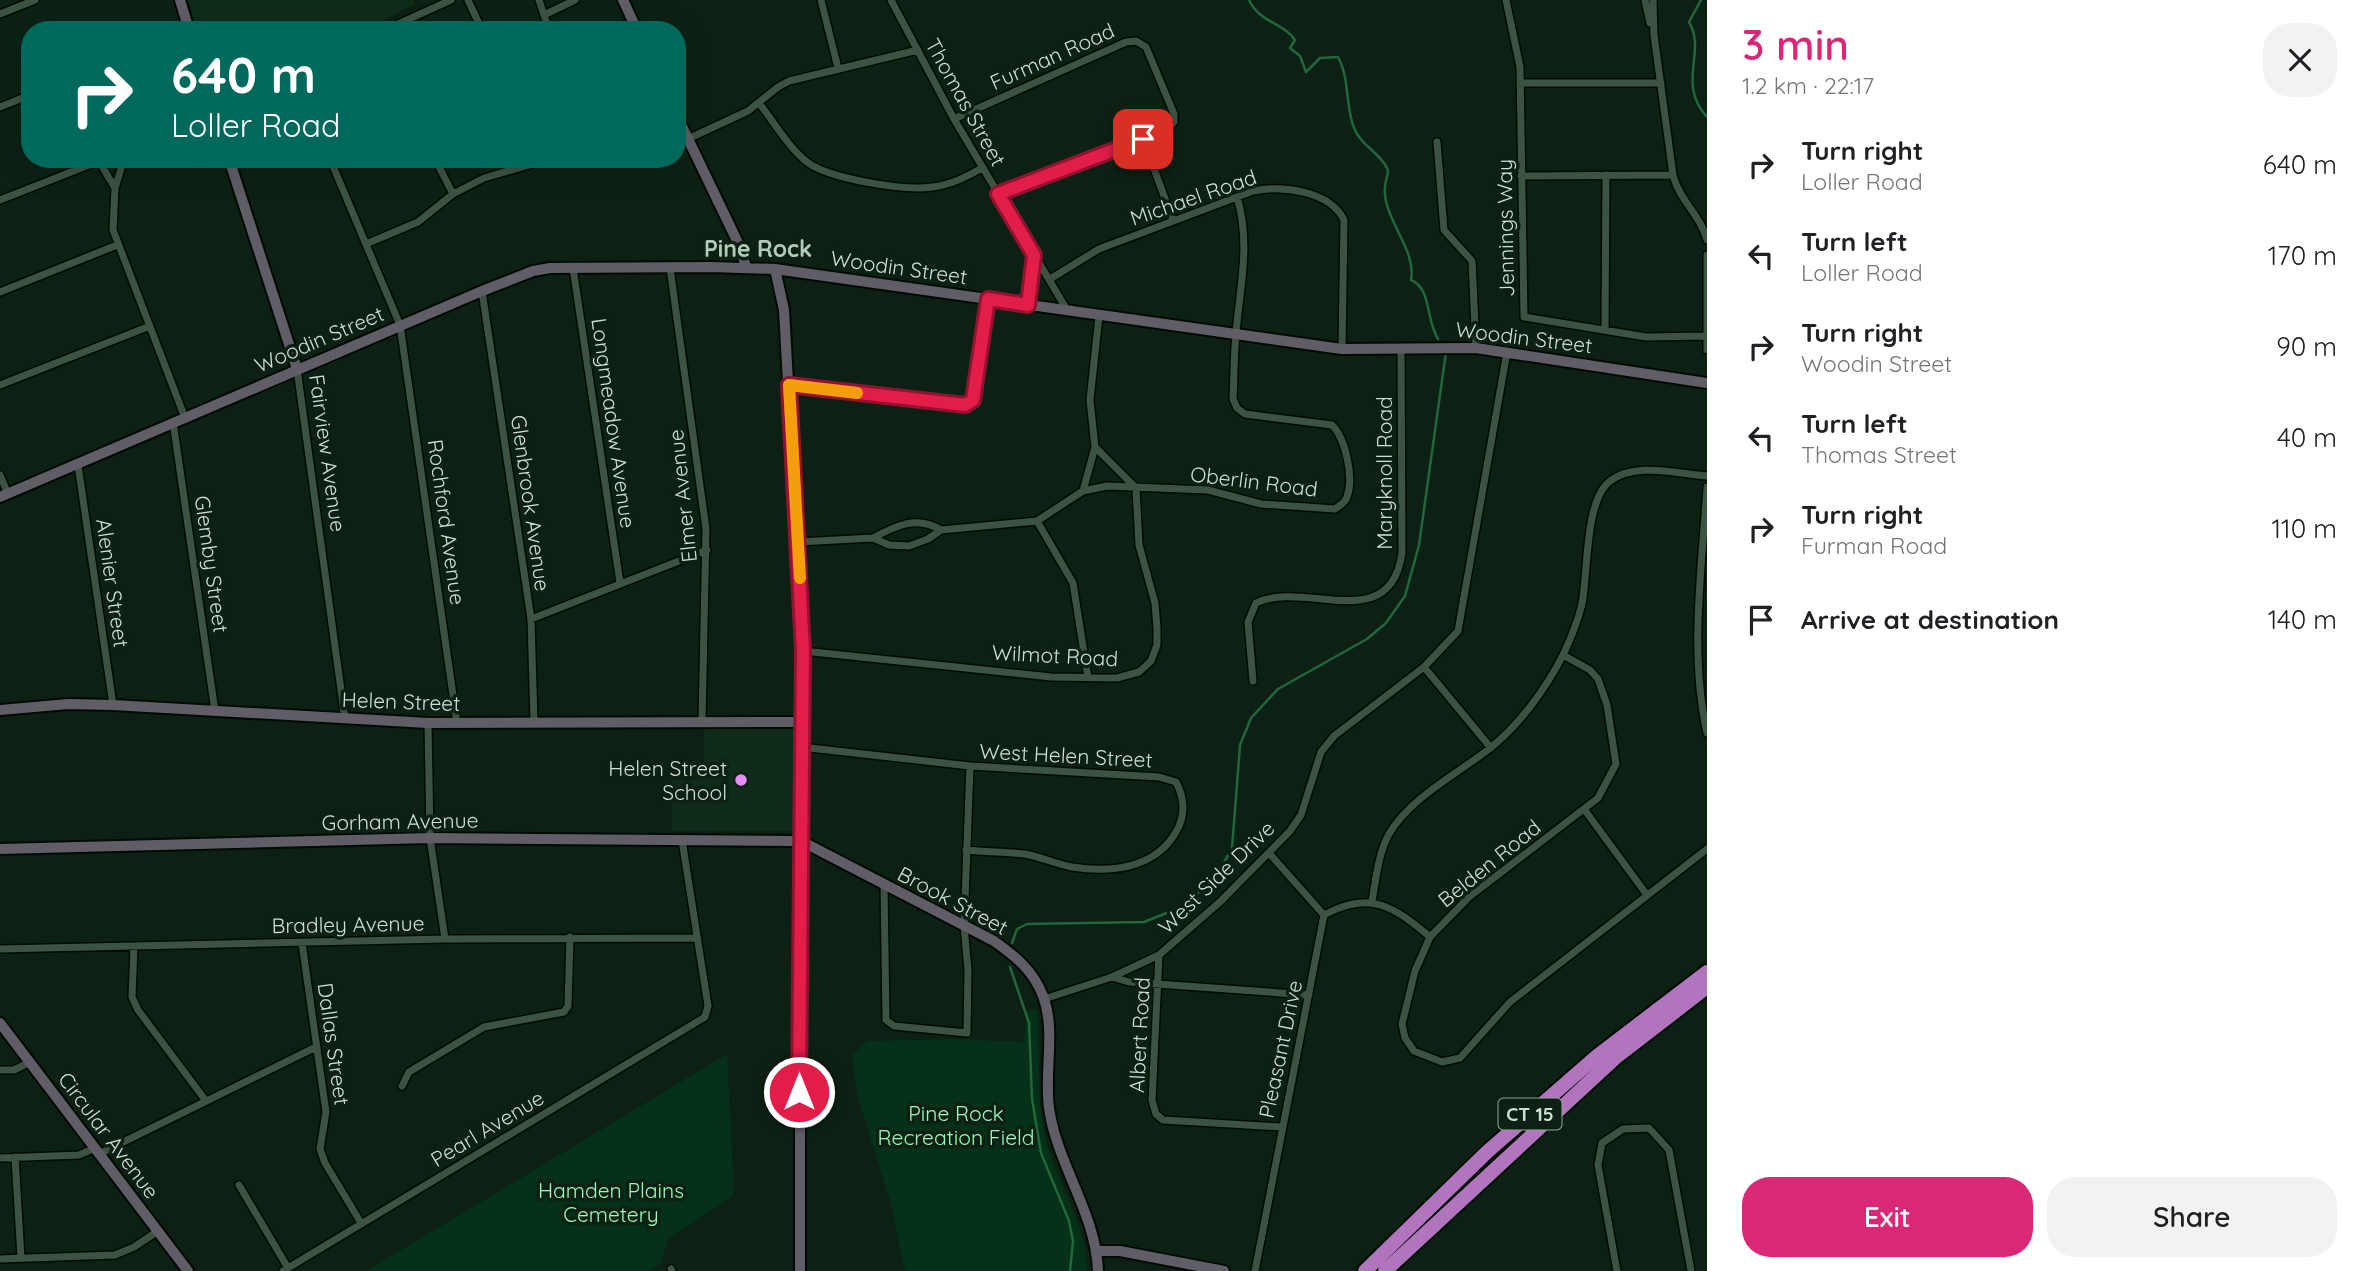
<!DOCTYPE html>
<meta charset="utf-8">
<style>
body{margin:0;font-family:Quicksand,sans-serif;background:#f2f2f2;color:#202124;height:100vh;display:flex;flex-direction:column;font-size:26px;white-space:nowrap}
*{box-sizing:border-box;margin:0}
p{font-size:23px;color:#757577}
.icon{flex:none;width:38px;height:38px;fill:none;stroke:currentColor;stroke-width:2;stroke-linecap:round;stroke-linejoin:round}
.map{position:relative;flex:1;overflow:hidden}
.sheet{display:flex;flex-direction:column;background:#fff;width:665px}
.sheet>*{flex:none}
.top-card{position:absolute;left:21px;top:21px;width:665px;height:147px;border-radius:28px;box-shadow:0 7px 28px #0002;background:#00695c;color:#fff;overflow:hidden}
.pin{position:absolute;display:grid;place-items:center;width:60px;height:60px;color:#fff;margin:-30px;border-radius:14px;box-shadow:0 4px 10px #0006}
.me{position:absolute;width:77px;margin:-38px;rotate:0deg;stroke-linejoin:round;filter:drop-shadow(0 0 5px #0008)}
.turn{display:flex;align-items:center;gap:24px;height:147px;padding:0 35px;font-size:32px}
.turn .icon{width:91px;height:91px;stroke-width:2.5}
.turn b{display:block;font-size:49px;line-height:60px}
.round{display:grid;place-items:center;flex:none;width:74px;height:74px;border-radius:28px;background:#f2f2f2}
.head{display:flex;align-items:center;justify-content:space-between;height:119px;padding:0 35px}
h1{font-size:42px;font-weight:600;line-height:52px;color:#db2777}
.primary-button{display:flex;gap:14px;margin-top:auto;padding:14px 35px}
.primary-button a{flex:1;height:80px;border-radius:28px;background:#db2777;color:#fff;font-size:28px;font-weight:600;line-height:80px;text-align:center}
.primary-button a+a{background:#f2f2f2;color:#202124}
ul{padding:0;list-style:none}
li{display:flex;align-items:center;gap:21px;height:91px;padding:0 35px}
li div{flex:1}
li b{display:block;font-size:26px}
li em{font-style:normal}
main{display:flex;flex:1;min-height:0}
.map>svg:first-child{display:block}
.built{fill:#0f2b19}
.green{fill:#043117}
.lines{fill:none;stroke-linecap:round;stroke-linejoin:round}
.stream{stroke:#22673c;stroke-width:2.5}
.street-casing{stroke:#000b02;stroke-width:10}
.secondary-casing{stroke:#000b02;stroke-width:14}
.highway-casing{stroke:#000b02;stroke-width:18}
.street{stroke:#3d5342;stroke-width:7}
.secondary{stroke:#605d67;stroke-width:10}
.highway{stroke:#b075bd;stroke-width:14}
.route-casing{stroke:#92132f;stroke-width:18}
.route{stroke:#e11d48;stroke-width:12}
.slow{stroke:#f59e0b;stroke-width:12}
.poi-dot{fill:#e98dfe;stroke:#0c2113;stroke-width:2.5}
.labels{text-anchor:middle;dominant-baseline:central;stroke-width:7;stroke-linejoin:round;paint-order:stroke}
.shield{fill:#0c2113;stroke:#96a59a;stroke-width:2}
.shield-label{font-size:19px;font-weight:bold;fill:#d1ded4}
.street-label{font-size:21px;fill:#d1ded4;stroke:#0c2113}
.poi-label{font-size:21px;fill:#d1ded4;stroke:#0c2113;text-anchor:end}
.park-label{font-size:21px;fill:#9af8b5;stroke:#0c2113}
.neighbourhood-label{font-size:23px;font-weight:bold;fill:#b1cbb7;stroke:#0c2113}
</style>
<main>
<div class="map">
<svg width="1707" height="1271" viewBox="0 0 1707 1271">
<rect width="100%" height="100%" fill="#0c2113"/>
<path class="built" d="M188 0H413L415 4 365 30H198Z
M704 729H796L794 831H672L671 780 704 779Z"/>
<path class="green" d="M1027 1010H1037C1041 1055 1035 1100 1047 1144 1059 1187 1087 1224 1087 1271H905L891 1204 858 1096 852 1055 867 1041 954 1039 1024 1042Z
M727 1054 734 1195 668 1239 660 1264 648 1271H366Z"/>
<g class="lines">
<path class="stream" d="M1249 0C1260 23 1284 23 1295 40L1290 48 1300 56 1306 72 1320 58 1338 57C1350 79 1345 105 1354 128 1361 146 1381 153 1388 170 1388 176 1385 182 1385 187 1382 218 1417 249 1411 280 1432 289 1425 318 1438 339
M1701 0 1689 22C1707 52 1676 83 1707 117
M1012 943 1017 929 1027 924 1144 922 1184 906 1215 877 1232 849 1240 745 1251 718 1278 689 1367 639 1386 623 1405 596 1419 545 1446 352
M1010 967 1029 1023 1032 1099 1041 1153 1069 1221 1073 1241 1070 1271"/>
<defs>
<path id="street" d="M468 0 482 30
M539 0 549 30
M821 0 838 68
M891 0 954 119 1067 310
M1506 0 1520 67 1524 317 1646 337 1705 336
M1645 0 1650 23
M1653 0 1654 35 1673 175C1679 200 1701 216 1707 240
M0 14 35 0
M546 14 575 0
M385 30 451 0
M1520 83H1661
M759 103C774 122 788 147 807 162 829 179 905 191 932 187 951 185 966 177 982 168
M0 107 30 95
M954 119 1126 42 1136 41 1146 47 1174 114V122L1168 129 998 194
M1143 139 1173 220
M1437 142 1444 230 1472 261 1476 348
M677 144 748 111 778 87 789 81 918 50
M124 159 115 188 113 230 185 418
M330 159 400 325 457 723
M435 159 453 194
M615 159 633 162 643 159
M99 161 115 188
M1521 176 1673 175
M0 200 104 159
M366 244 418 222 453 194 484 178 549 159
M1707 255V350
M573 268 620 583
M670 268 706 529 702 722
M1050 279 1099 249 1253 191C1283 185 1330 191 1344 220L1342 349
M482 291 531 619 534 722
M0 292 117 245
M1028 305 1034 255
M1605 330 1606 175
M297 369 345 719
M0 385 150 326
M788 385 965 405 973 400 976 390 988 298
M173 422 215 711
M78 465 113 705
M0 475 8 494
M1707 487C1702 568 1689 653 1707 733
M1083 491 1095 447 1090 400 1099 316
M1037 521 1073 583 1088 678
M873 538C895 526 917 515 941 530
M798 542 873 538 889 545 909 546 928 539 941 530 1037 521 1083 491 1107 486 1208 490 1261 504 1335 509C1339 506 1346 502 1347 497 1354 478 1346 439 1332 425L1245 414 1237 408 1233 399C1234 377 1234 355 1236 333 1240 286 1251 243 1237 197
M531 619 707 550
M803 651 1051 677 1117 678 1139 672 1151 661 1157 645V628L1155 603 1139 545 1136 488 1095 447
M1563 655 1590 670 1598 679 1607 705 1616 764 1598 798 1469 897 1430 937 1415 971 1402 1024 1405 1038 1414 1051 1442 1062 1460 1058 1510 1002 1707 849
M1424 667 1491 748
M1253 681 1248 622 1256 603C1305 579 1390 637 1402 553L1401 348
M428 723 430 838 445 939
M801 747 970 766 1159 777 1176 782C1185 799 1186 815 1176 832 1155 869 1110 873 1072 867 1056 864 1041 857 1025 854 1006 852 986 852 966 850
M1584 809 1647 895
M884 884 886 1020 894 1026 967 1033 968 970 964 926 970 766
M1372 901C1376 879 1378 854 1389 834 1410 798 1457 774 1489 749 1519 726 1547 687 1564 653 1571 638 1578 620 1582 604 1588 573 1585 501 1609 482 1634 461 1678 474 1707 476
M1324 915C1370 890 1393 906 1430 937
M302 943 326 1112 320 1149 325 1163 361 1223
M134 946 132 997 138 1010 206 1101
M0 949 445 939 697 938
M1159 955 1152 1100 1156 1114 1163 1120 1281 1127
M1112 977 1129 982 1309 995
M1044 999 1112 977 1159 955 1221 901 1290 831 1301 815 1321 752 1334 736 1424 667 1458 631 1507 352
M0 1070H14L30 1062
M402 1086 409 1072 484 1027 564 1012 568 1006 570 937
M99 1154 316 1047
M15 1157 21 1258
M0 1158 79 1155 95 1148
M239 1185 288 1268
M0 1259 115 1255 134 1247 158 1231
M671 1269 672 1271
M283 1271 705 1017 708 1006 682 840
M1255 1271 1324 915 1269 853
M1617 1271 1598 1165 1602 1143 1623 1129 1649 1128 1669 1150 1691 1271"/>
<path id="secondary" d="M180 0 189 30
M623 0 637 30
M677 116 740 247 746 267
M229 159 297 369
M775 269 784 310 803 651 800 855V1271
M0 497 482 291 533 271 550 268 711 267 775 269 1342 349 1476 348 1707 383
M0 710 68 704 113 705 428 723 802 722
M0 849 430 838 801 841 994 941C1015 956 1033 970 1043 996 1056 1030 1044 1072 1049 1108 1057 1165 1096 1213 1098 1271
M0 1023 188 1271
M1097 1251H1120L1224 1271"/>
<path id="highway" d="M1365 1271 1487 1152 1597 1056 1707 972
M1385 1271 1615 1058 1707 987"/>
</defs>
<use href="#street" class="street-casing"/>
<use href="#secondary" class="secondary-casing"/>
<use href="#highway" class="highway-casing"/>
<use href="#street" class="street"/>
<use href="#secondary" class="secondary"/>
<use href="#highway" class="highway"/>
</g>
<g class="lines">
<defs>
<path id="route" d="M799 1092 803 650 789 385 965 405 973 400 988 299 1028 305 1034 255 998 194 1143 139"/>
</defs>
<use href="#route" class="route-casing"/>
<use href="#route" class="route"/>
<path class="slow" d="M800 578 789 385 857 393"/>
</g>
<circle class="poi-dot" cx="741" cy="780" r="7"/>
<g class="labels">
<rect class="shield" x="1498.5" y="1098.5" width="63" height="31" rx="5"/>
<g class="shield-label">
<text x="1530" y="1114">CT 15</text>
</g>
<g class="street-label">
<text transform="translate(1052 56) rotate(-24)">Furman Road</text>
<text transform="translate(966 102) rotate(61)">Thomas Street</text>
<text transform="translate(1193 197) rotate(-19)">Michael Road</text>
<text transform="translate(1505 228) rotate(-91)">Jennings Way</text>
<text transform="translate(899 267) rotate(8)">Woodin Street</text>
<text transform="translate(1524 337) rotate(7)">Woodin Street</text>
<text transform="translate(319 339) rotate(-23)">Woodin Street</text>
<text transform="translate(614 423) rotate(82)">Longmeadow Avenue</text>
<text transform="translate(328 453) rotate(82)">Fairview Avenue</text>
<text transform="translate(1384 473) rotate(-90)">Maryknoll Road</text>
<text transform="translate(1254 481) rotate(7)">Oberlin Road</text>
<text transform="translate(682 496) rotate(-96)">Elmer Avenue</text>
<text transform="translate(531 503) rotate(82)">Glenbrook Avenue</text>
<text transform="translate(447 522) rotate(82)">Rochford Avenue</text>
<text transform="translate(212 564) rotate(82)">Glemby Street</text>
<text transform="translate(113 583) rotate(82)">Alenier Street</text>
<text transform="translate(1055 655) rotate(3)">Wilmot Road</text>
<text transform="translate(401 701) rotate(2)">Helen Street</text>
<text transform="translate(1066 755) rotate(3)">West Helen Street</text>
<text transform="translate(400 821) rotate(-1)">Gorham Avenue</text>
<text transform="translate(1489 863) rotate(-39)">Belden Road</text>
<text transform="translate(1216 877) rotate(-44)">West Side Drive</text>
<text transform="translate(953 900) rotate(28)">Brook Street</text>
<text transform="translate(348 924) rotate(-1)">Bradley Avenue</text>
<text transform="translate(1139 1035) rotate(-87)">Albert Road</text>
<text transform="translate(334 1044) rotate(82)">Dallas Street</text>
<text transform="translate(1280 1049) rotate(-78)">Pleasant Drive</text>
<text transform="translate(487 1128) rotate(-31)">Pearl Avenue</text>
<text transform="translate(109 1135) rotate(53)">Circular Avenue</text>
</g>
<g class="poi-label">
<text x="727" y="768">Helen Street<tspan x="727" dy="24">School</tspan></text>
</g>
<g class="park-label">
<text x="956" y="1113">Pine Rock<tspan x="956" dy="24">Recreation Field</tspan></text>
<text x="611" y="1190">Hamden Plains<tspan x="611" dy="24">Cemetery</tspan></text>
</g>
<g class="neighbourhood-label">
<text x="758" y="248">Pine Rock</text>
</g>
</g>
</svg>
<div class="pin" style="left:1143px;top:139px;background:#d93025"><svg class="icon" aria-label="arrive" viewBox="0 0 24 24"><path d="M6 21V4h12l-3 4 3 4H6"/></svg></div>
<svg class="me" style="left:799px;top:1092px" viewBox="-20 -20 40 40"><circle r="17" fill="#e11d48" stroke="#fff" stroke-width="3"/><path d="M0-11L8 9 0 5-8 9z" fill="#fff"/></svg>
<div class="top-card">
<div class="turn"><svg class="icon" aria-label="right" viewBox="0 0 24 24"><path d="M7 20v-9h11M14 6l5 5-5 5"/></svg><div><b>640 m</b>Loller Road</div></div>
</div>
</div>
<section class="sheet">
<div class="head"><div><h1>3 min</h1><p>1.2 km · 22:17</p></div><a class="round"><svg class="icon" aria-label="close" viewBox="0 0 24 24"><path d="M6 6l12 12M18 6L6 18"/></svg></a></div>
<ul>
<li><svg class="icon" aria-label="right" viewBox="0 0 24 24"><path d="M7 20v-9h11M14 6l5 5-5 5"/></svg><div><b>Turn right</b><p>Loller Road</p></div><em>640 m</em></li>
<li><svg class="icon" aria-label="left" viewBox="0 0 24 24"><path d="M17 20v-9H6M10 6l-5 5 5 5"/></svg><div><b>Turn left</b><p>Loller Road</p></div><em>170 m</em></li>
<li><svg class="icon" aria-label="right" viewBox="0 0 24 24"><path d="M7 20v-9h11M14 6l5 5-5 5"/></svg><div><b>Turn right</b><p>Woodin Street</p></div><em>90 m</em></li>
<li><svg class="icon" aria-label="left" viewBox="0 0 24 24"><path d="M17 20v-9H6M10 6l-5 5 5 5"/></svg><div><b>Turn left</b><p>Thomas Street</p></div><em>40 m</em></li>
<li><svg class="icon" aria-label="right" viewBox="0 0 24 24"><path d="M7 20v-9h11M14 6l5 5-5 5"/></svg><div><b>Turn right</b><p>Furman Road</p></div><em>110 m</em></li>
<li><svg class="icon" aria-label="arrive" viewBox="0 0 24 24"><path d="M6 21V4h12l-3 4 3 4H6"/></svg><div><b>Arrive at destination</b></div><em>140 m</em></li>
</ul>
<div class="primary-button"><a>Exit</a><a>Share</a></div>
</section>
</main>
